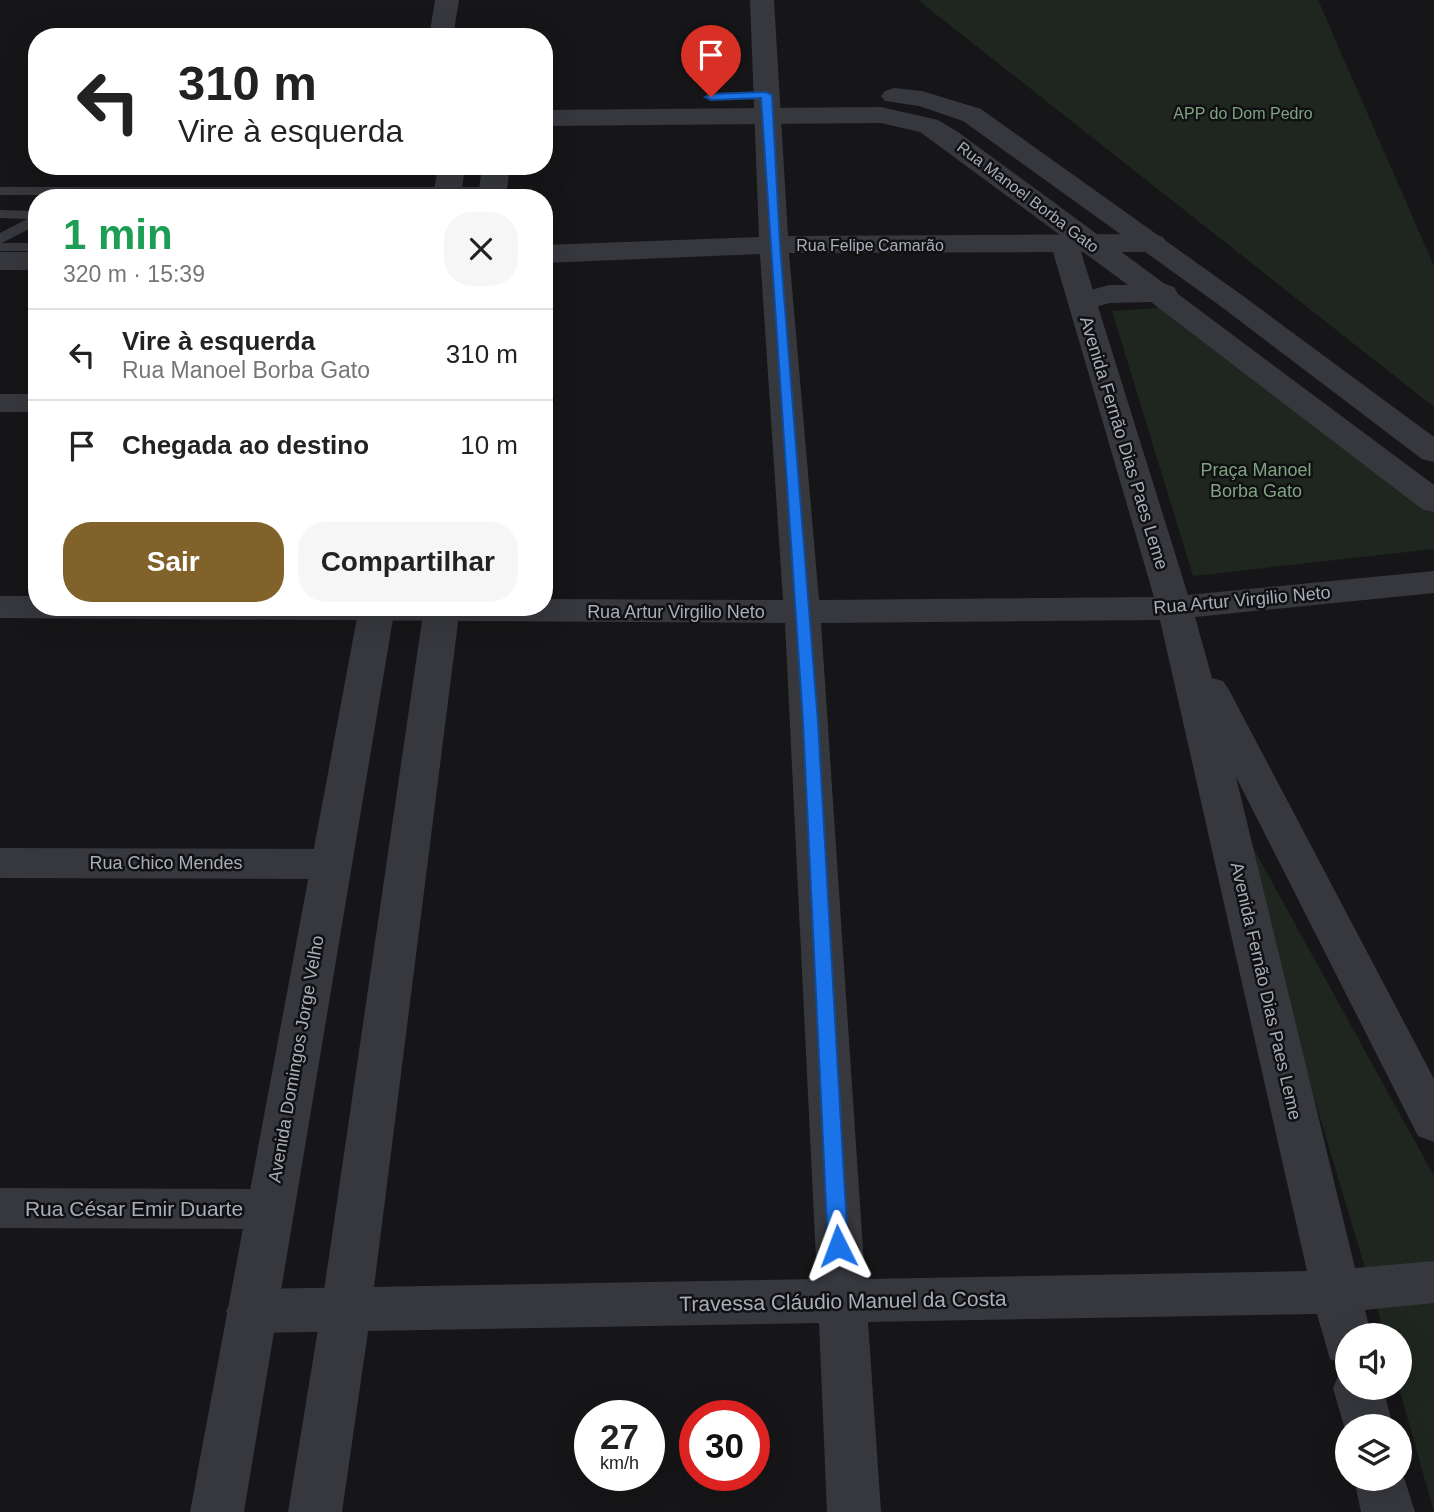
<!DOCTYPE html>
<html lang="pt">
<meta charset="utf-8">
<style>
body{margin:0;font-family:Arial,sans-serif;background:#f6f6f6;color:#222;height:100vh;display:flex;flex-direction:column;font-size:26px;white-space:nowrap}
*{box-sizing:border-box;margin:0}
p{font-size:23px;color:#767676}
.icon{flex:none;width:38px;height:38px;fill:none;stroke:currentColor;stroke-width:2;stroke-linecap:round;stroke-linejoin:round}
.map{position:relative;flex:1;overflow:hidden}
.details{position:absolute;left:28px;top:189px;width:525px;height:427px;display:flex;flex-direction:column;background:#fff;border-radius:28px;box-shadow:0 7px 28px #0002}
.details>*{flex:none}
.guide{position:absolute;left:28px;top:28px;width:525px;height:147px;border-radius:28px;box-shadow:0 7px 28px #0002;background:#fff;color:#222;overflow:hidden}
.buttons{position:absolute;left:1335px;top:1323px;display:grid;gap:14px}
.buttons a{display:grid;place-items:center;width:77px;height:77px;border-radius:50%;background:#fff;box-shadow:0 7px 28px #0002;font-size:35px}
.speed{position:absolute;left:574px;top:1400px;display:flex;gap:14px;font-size:35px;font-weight:700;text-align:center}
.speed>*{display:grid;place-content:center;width:91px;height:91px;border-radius:50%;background:#fff;box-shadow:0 7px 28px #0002;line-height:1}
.speed small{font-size:18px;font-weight:400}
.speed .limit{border:10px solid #d22;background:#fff;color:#111}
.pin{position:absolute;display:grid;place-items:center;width:60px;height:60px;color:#fff;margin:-72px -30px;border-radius:50% 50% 50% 0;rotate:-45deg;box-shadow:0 0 7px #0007}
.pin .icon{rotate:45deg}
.me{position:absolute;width:77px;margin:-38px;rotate:357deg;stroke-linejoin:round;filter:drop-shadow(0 0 5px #0008)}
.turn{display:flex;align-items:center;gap:24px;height:147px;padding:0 35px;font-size:32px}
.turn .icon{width:91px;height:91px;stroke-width:2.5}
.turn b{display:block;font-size:49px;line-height:60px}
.round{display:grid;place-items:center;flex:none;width:74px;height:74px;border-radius:28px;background:#f6f6f6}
.overview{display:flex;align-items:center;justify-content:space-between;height:119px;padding:0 35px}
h1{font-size:42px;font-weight:600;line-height:52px;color:#1e9e55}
.button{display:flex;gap:14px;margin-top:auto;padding:14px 35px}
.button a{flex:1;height:80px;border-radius:28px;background:#80622a;color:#fff;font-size:28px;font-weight:600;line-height:80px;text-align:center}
.button a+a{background:#f6f6f6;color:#222}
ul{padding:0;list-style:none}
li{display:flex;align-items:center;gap:21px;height:91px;padding:0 35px;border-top:2px solid #e0e0e0}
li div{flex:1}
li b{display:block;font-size:26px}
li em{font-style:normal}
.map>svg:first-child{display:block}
.green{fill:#1e261f}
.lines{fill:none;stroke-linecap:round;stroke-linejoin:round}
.service{fill:#37383d;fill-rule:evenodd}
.minor{fill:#37383d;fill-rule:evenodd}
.tertiary{fill:#37383d;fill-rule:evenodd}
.route{fill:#1a73e8;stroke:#114b97;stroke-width:2}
.labels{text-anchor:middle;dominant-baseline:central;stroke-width:5;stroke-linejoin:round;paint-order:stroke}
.far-park-label{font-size:16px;fill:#7fa381;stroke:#111113}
.far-street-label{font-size:16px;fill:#a8adb8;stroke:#111113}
.street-label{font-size:18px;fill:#a8adb8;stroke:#111113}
.park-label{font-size:18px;fill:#7fa381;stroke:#111113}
.near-street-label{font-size:21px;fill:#a8adb8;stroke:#111113}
</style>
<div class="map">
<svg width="1434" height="1512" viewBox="0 0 1434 1512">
<rect width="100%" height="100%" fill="#161618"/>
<path class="green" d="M918 0H1318L1434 266V407Z
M1174 307 1434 506V549L1193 576 1112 311Z
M1224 795 1434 1176V1512L1399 1388 1400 1335H1385Z"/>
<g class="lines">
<path class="service" d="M0 187H493L500 191 493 195H0Z
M0 210 37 211V225L2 243H37V251H0V233L27 219 0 218Z"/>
<path class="minor" d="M750 0H774L788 236 1153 234 1163 237 1167 243 1163 249 1153 252H1081L1188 595 1434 571V593L1195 617 1212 678 1223 681 1229 690 1434 1079V1142L1418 1136 1236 777 1355 1268 1434 1261V1303L1365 1310 1371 1335H1348V1365L1330 1359 1317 1314 868 1322 881 1512H827L819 1323 251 1333 234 1326 226 1311 234 1296 251 1289 817 1279 785 623 0 618V596H37V607H544V599L783 600 760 254 544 263V245L759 237ZM1053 252 1154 597 819 600 789 253ZM1160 620 1307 1271 865 1279 821 623Z
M0 252H37V270H0Z
M0 394H37V412H0Z
M0 848 332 849 346 853 352 864 346 875 332 879 0 878Z
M0 1188 269 1189 286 1195 293 1209 286 1223 269 1229 0 1228Z
M1348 1369V1388H1383L1393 1426H1348V1440L1333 1388 1340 1372Z
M1400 1465 1415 1512H1361L1354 1479H1400Z"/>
<path class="tertiary" d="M435 0H459L453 37H429Z
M894 88 922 91 981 109 1239 293 1434 437V462L1422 459 1219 305 963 121 919 106 885 101 881 96 885 91Z
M881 107 938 120 958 132 1165 284 1174 287 1178 294 1434 485V512L1422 509 1151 302 1110 303 1083 310 1073 307 1068 301 1073 295 1109 285H1128L920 132 881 123 544 126V110Z
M438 166H465L461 198H433Z
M482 166H510L506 198H478Z
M359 607H395L244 1512H190Z
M424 607H460L371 1311 342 1512H288L321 1311Z"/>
</g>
<path class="route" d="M766 92 772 95 780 245 818 722 848 1246 845 1252 838 1255 831 1252 828 1246 803 722 761 98 711 100 705 97 711 94Z"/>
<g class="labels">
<g class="far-park-label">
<text x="1243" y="113">APP do Dom Pedro</text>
</g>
<g class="far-street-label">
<text transform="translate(1028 197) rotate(37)">Rua Manoel Borba Gato</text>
<text x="870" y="245">Rua Felipe Camarão</text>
</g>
<g class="street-label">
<text transform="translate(1124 443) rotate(73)">Avenida Fernão Dias Paes Leme</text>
<text transform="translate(1242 600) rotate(-5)">Rua Artur Virgilio Neto</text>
<text x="676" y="612">Rua Artur Virgilio Neto</text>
<text x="166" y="863">Rua Chico Mendes</text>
<text transform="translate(1266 991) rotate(77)">Avenida Fernão Dias Paes Leme</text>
<text transform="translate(296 1059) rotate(-80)">Avenida Domingos Jorge Velho</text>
</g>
<g class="park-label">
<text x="1256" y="470">Praça Manoel<tspan x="1256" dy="21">Borba Gato</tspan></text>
</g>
<g class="near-street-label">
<text x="134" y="1208">Rua César Emir Duarte</text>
<text transform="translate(843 1301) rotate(-1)">Travessa Cláudio Manuel da Costa</text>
</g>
</g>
</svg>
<div class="buttons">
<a><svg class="icon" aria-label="sound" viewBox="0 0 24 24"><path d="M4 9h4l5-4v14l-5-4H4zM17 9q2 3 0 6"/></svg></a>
<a><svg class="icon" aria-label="layers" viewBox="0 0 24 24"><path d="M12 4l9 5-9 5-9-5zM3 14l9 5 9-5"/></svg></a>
</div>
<div class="speed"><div>27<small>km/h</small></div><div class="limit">30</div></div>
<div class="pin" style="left:711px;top:97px;background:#d93025"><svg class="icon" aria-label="arrive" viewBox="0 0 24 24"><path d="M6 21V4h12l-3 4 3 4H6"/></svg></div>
<svg class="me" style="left:838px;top:1246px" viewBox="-20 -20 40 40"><path d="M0-17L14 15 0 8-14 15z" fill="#1a73e8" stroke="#fff" stroke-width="4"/></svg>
<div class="guide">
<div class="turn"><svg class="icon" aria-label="left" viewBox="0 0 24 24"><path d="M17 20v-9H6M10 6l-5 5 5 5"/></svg><div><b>310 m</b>Vire à esquerda</div></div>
</div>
<section class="details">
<div class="overview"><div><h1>1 min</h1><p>320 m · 15:39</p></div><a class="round"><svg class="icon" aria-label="close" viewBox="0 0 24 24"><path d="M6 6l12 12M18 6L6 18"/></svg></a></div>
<ul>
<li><svg class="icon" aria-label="left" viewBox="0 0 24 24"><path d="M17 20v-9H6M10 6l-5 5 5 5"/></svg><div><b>Vire à esquerda</b><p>Rua Manoel Borba Gato</p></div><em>310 m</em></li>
<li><svg class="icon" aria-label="arrive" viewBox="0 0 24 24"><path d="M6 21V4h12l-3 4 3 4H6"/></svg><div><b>Chegada ao destino</b></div><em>10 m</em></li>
</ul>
<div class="button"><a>Sair</a><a>Compartilhar</a></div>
</section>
</div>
